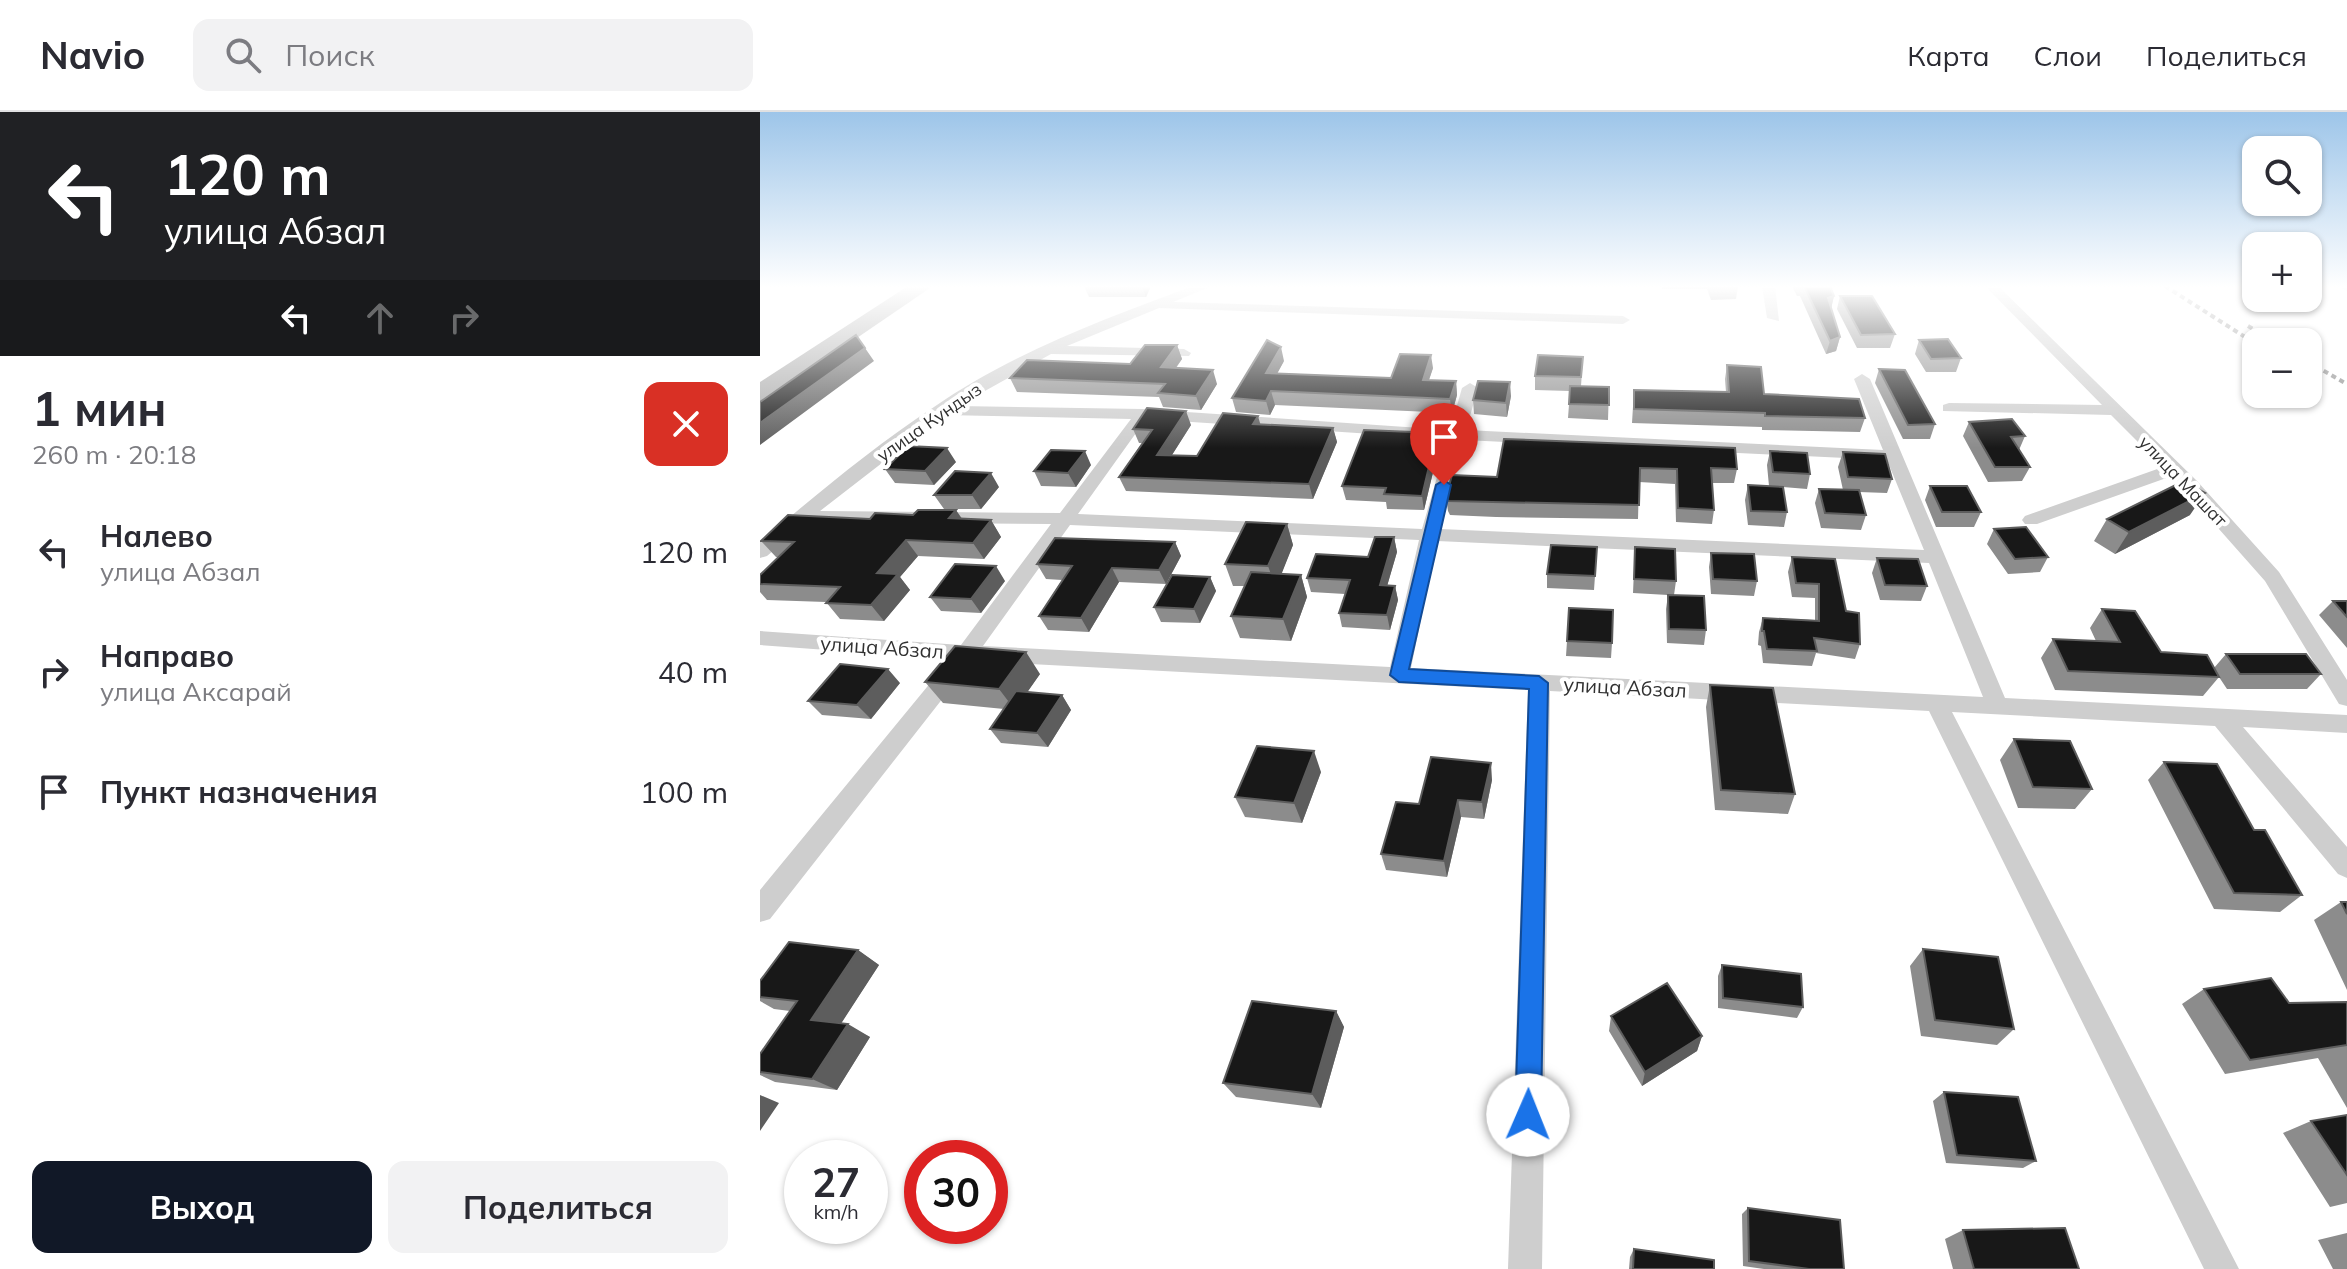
<!DOCTYPE html>
<html lang="ru">
<meta charset="utf-8">
<style>
body{margin:0;font-family:Mulish,sans-serif;background:#f2f2f3;color:#2b2b33;height:100vh;display:flex;flex-direction:column;font-size:30px;white-space:nowrap}
*{box-sizing:border-box;margin:0}
p{font-size:26px;color:#7c7c81}
.icon{flex:none;width:44px;height:44px;fill:none;stroke:currentColor;stroke-width:2;stroke-linecap:round;stroke-linejoin:round}
.map{position:relative;flex:1;overflow:hidden}
.details{display:flex;flex-direction:column;background:#fff;width:760px}
.details>*{flex:none}
.hud{background:#202124;color:#fff;overflow:hidden}
.controls{position:absolute;left:1482px;top:24px;display:grid;gap:16px}
.controls a{display:grid;place-items:center;width:80px;height:80px;border-radius:16px;background:#fff;box-shadow:0 2px 6px #0004;font-size:40px}
.speed{position:absolute;left:24px;top:1028px;display:flex;gap:16px;font-size:40px;font-weight:700;text-align:center}
.speed>*{display:grid;place-content:center;width:104px;height:104px;border-radius:50%;background:#fff;box-shadow:0 2px 6px #0004;line-height:1}
.speed small{font-size:20px;font-weight:400}
.speed .limit{border:12px solid #d22;background:#fff;color:#111}
.pin{position:absolute;display:grid;place-items:center;width:68px;height:68px;color:#fff;margin:-82px -34px;border-radius:50% 50% 50% 0;rotate:-45deg;box-shadow:0 0 8px #0007}
.pin .icon{rotate:45deg}
.me{position:absolute;width:88px;margin:-44px;rotate:1deg;stroke-linejoin:round;filter:drop-shadow(0 0 6px #0008)}
.turn{display:flex;align-items:center;gap:28px;height:168px;padding:0 32px;font-size:36px}
.turn .icon{width:104px;height:104px;stroke-width:2.5}
.turn b{display:block;font-size:56px;line-height:68px}
.lanes{display:flex;align-items:center;height:76px;padding:0 32px;background:#0003;justify-content:center;gap:40px;direction:ltr}
.lanes .off{opacity:.35}
.round{display:grid;place-items:center;flex:none;width:84px;height:84px;border-radius:16px;background:#f2f2f3}
.headline{display:flex;align-items:center;justify-content:space-between;height:136px;padding:0 32px}
h1{font-size:48px;font-weight:700;line-height:60px}
.cta{display:flex;gap:16px;margin-top:auto;padding:16px 32px}
.cta a{flex:1;height:92px;border-radius:16px;background:#111827;color:#fff;font-size:32px;font-weight:700;line-height:92px;text-align:center}
.cta a+a{background:#f2f2f3;color:#2b2b33}
ul{padding:0;list-style:none}
li{display:flex;align-items:center;gap:24px;height:120px;padding:0 32px}
li div{flex:1}
li b{display:block;font-size:30px}
li em{font-style:normal}
header{display:flex;align-items:center;gap:48px;box-sizing:border-box;height:112px;padding:0 40px;background:#fff;border-bottom:2px solid #e1e1e2}
header strong{font-size:38px}
nav{display:flex;gap:44px;margin-inline-start:auto;font-size:28px}
.search{width:560px;height:72px;background:#f2f2f3;display:flex;align-items:center;gap:20px;box-sizing:border-box;padding:0 28px;border-radius:16px;color:#7c7c81;font-size:30px}
main{display:flex;flex:1;min-height:0}
.map>svg:first-child{display:block}
.lines{fill:none;stroke-linecap:round;stroke-linejoin:round}
.minor{fill:#cecece;fill-rule:evenodd}
.primary{fill:#a9a9a9;fill-rule:evenodd}
.rail{stroke:#868686;stroke-width:4;stroke-dasharray:5 4;stroke-linecap:butt}
.wall{fill:#8c8c8c}
.shaded-wall{fill:#5d5d5d}
.building{fill:#181818;stroke:#5d5d5d;stroke-width:2}
.route{fill:#1a73e8;stroke:#114b97;stroke-width:2}
.labels{text-anchor:middle;dominant-baseline:central;stroke-width:8;stroke-linejoin:round;paint-order:stroke}
.far-street-label{font-size:18px;fill:#313131;stroke:#fff}
.street-label{font-size:20px;fill:#313131;stroke:#fff}
</style>
<header>
<strong>Navio</strong>
<div class="search"><svg class="icon" aria-label="search" viewBox="0 0 24 24"><circle cx="10" cy="10" r="6"/><path d="M15 15l6 6"/></svg>Поиск</div>
<nav><a>Карта</a><a>Слои</a><a>Поделиться</a></nav>
</header>
<main>
<section class="details">
<div class="hud">
<div class="turn"><svg class="icon" aria-label="left" viewBox="0 0 24 24"><path d="M17 20v-9H6M10 6l-5 5 5 5"/></svg><div><b>120 m</b>улица Абзал</div></div>
<div class="lanes"><svg class="icon" aria-label="left" viewBox="0 0 24 24"><path d="M17 20v-9H6M10 6l-5 5 5 5"/></svg><svg class="icon off" aria-label="ahead" viewBox="0 0 24 24"><path d="M12 20V5M6 11l6-6 6 6"/></svg><svg class="icon off" aria-label="right" viewBox="0 0 24 24"><path d="M7 20v-9h11M14 6l5 5-5 5"/></svg></div>
</div>
<div class="headline"><div><h1>1 мин</h1><p>260 m · 20:18</p></div><a class="round" style="background:#d93025;color:#fff"><svg class="icon" aria-label="close" viewBox="0 0 24 24"><path d="M6 6l12 12M18 6L6 18"/></svg></a></div>
<ul>
<li><svg class="icon" aria-label="left" viewBox="0 0 24 24"><path d="M17 20v-9H6M10 6l-5 5 5 5"/></svg><div><b>Налево</b><p>улица Абзал</p></div><em>120 m</em></li>
<li><svg class="icon" aria-label="right" viewBox="0 0 24 24"><path d="M7 20v-9h11M14 6l5 5-5 5"/></svg><div><b>Направо</b><p>улица Аксарай</p></div><em>40 m</em></li>
<li><svg class="icon" aria-label="arrive" viewBox="0 0 24 24"><path d="M6 21V4h12l-3 4 3 4H6"/></svg><div><b>Пункт назначения</b></div><em>100 m</em></li>
</ul>
<div class="cta"><a>Выход</a><a>Поделиться</a></div>
</section>
<div class="map">
<svg width="1587" height="1157" viewBox="0 0 1587 1157">
<rect width="100%" height="100%" fill="#fff"/>
<g class="lines">
<path class="minor" d="M434 174H452L413 190 863 204 870 208 863 212 399 196 307 234 424 237 431 241 429 244 291 242 198 294 382 297 690 318 702 276 710 271 718 276 706 318 1123 338 1094 267 1102 262 1110 267 1245 586 1587 603V621L1483 615 1587 735V766L1578 762 1455 614 1192 600 1479 1157H1444L1169 599 790 579 782 1157H748L768 578 212 549 10 807 0 810V778L190 547 0 533V519L201 533 291 412 47 410 7 444 0 446V430C56 383 113 335 174 295 253 241 345 206 434 174ZM184 303 371 307 300 401 60 399ZM386 307 688 327 662 417 318 402ZM704 328 1127 348 1164 438 680 417ZM310 413 659 428 630 555 223 534ZM677 429 1169 451 1223 585 651 556Z
M1002 174H1015L1019 209 1007 206Z
M1225 174H1238L1437 369 1519 460 1587 568V594L1579 592 1505 469 1412 364 1277 412H1265L1262 408 1265 404 1403 355 1351 303 1183 299V293L1189 291 1342 293Z
M1577 174H1587V179Z"/>
<path class="primary" d="M148 174H173L9 286 0 289V270Z"/>
<path class="rail" d="M1405 174 1496 232
M1488 214 1515 230
M1548 250 1587 272"/>
</g>
<path class="wall" d="M324 174H391L386 185H329Z
M902 174H978L976 187 951 188 947 177H902Z
M1032 174H1070L1074 184 1071 196 1080 225 1076 239 1066 242 1040 184H1037Z
M1080 184 1135 222 1130 236H1097L1077 197Z
M1159 228 1201 246 1196 260H1166L1155 242Z
M417 233 422 247 416 256 457 272 441 298 403 295 399 285 257 280 250 266 370 252Z
M823 245 821 274 849 275 848 308 808 306 810 279 775 278V264Z
M524 249 517 261 631 266 673 256 669 268 696 269 697 283 692 301 515 293 510 303 476 300 472 286Z
M967 253 1004 282 1105 306 1100 320 1002 318V315L872 311 874 278 966 280 965 267Z
M1119 257 1175 312 1170 327H1143L1115 271Z
M751 284 747 305 714 302 713 288Z
M1209 310 1265 324 1259 338 1270 355 1262 369 1228 370 1203 324Z
M500 312 573 316 577 330 553 387 366 379 359 365 382 331H379L373 317 431 313 412 343 437 344Z
M679 335 664 398 627 397 626 390 586 388 582 374Z
M975 336 977 357 974 371H952L954 398 952 412 916 410 915 372 879 370 878 407 736 405 690 403 688 399 686 385 737 365Z
M1010 339 1050 362 1047 377 1023 375 1027 400 1024 415 988 413 985 388 988 373 1009 374 1007 353Z
M1083 340 1132 367 1127 381 1099 380 1106 403 1101 418 1061 416 1055 391 1059 377 1083 378 1078 355Z
M196 350 174 373 135 371 125 357Z
M331 353 316 375 281 374 274 359Z
M1170 374 1221 400 1214 415H1176L1165 388Z
M239 375 221 397H184L174 383Z
M1430 403 1355 442 1334 429 1347 407Z
M110 407 231 408 241 425 224 447 158 444 140 465 150 478 124 509 80 507 66 490 7 488 0 480V463L18 445H16L1 429Z
M527 412 533 433 521 462 541 463 547 485 531 529 480 526 471 504 485 474H473L465 452Z
M1234 417 1288 445 1280 460 1248 462 1227 432Z
M634 425 637 440 627 474H635L638 488 630 518 582 515 579 501 585 482 551 480 547 466 608 445Z
M415 430 421 444 406 472 359 470 329 520 288 518 279 504 302 468 286 467 277 452Z
M837 435 834 478 787 476V462Z
M875 435 916 469 914 483 946 518 944 533 907 531 906 497 908 483 873 481Z
M951 441 997 469 994 484 951 482 949 455Z
M1032 445 1086 499 1100 532 1095 547 1056 541 1052 554 1003 551 1001 534 998 533 999 520 1003 506 1055 508V486L1032 485 1028 460Z
M1117 446 1167 474 1161 489 1120 488 1112 461Z
M450 465 456 479 440 511 401 510 394 495Z
M245 469 221 501 181 499 170 485Z
M1573 489H1587V536L1559 503Z
M1342 497 1401 540 1454 556 1466 542 1561 562 1547 577H1467L1459 565 1443 584 1295 578 1281 546 1293 527 1336 529 1330 516Z
M807 529 852 531 851 546 806 544Z
M280 562 267 580 302 583 311 598 288 635 241 631 230 617 244 597 183 591 165 570Z
M140 571 111 607 62 603 48 589Z
M950 573 1035 682 1028 702 955 698 946 595Z
M1254 627 1332 677 1315 697 1258 696 1240 648Z
M1404 650 1494 718 1542 783 1520 800 1454 797 1388 668Z
M561 660 542 711 485 705 475 685Z
M732 668 724 707 701 705 687 765 626 758 621 742 659 692Z
M1581 790H1587V878L1554 808Z
M1163 837 1254 917 1237 933 1161 924 1150 854Z
M98 838 119 853 81 911 110 925 77 978 15 970 0 963V942L30 899 14 897 0 889V869Z
M962 853 1043 895 1037 906 958 896V864Z
M1444 877 1529 891 1587 890V996L1558 946 1465 962 1422 892Z
M576 899 584 915 561 996 476 985 463 971Z
M851 904 942 924 937 939 882 974 849 919Z
M1184 980 1276 1049 1263 1056 1186 1051 1173 989Z
M1587 1003V1091L1570 1095 1523 1021 1551 1009Z
M988 1096 1084 1157H1004L983 1154 982 1102Z
M1203 1118 1319 1157H1193L1185 1127Z
M1587 1121V1157H1573L1558 1128Z
M874 1137 954 1157H869L870 1145Z"/>
<path class="shaded-wall" d="M382 174H391L386 185Z
M1074 184 1071 197 1068 186Z
M1080 225 1076 239 1066 242 1070 229Z
M417 233 422 247 406 269 401 255Z
M521 235 524 249 510 275 506 261Z
M105 236 114 249 0 333V311Z
M671 243 673 256 664 282 663 268Z
M453 258 457 272 441 298 436 284Z
M696 269 697 283 692 301 690 287Z
M750 270 751 284 747 305 746 291Z
M511 279 515 293 510 303 506 289Z
M426 299 431 313 403 357 397 343Z
M498 304 502 318 493 312Z
M573 316 577 330 553 387 549 372Z
M677 321 679 335 664 398 662 384Z
M187 336 196 350 174 373 165 359Z
M325 339 331 353 316 375 308 361Z
M231 361 239 375 221 397 212 383Z
M1445 381 1430 403 1355 442 1369 420Z
M196 398 207 414 189 406Z
M231 408 241 425 224 447 213 431Z
M527 412 533 433 516 476 508 454Z
M634 425 637 440 623 488 620 473Z
M146 428 158 444 140 465 150 478 124 509 111 493 117 461Z
M415 430 421 444 406 472 399 458Z
M236 454 245 469 221 501 211 487Z
M352 456 359 470 329 520 321 506Z
M541 463 547 485 531 529 523 507Z
M450 465 456 479 440 511 434 497Z
M635 474 638 488 630 518 627 503Z
M266 540 280 562 255 598 239 577Z
M128 557 140 571 111 607 97 593Z
M302 583 311 598 288 635 277 621Z
M554 639 561 660 542 711 534 691Z
M731 651 732 668 724 707 722 690Z
M698 688 701 705 687 765 684 749Z
M98 838 119 853 75 921 51 908Z
M576 899 584 915 561 996 552 982Z
M88 912 110 925 77 978 52 967Z
M942 924 937 939 882 974 885 960Z
M0 983 19 991 0 1019Z"/>
<path class="building" d="M952 174H978L952 175Z
M1044 174H1070L1074 184 1068 186 1080 225 1070 229Z
M1080 184H1112L1135 222 1101 223Z
M96 223 105 236 0 311V290Z
M1188 227 1201 246 1171 247 1159 228Z
M507 228 521 235 506 261 631 266 640 242 671 243 663 268 696 269 690 287 511 279 506 289 472 286Z
M385 233H417L401 255 453 258 436 284 398 281 405 272 250 266 267 248 370 252Z
M778 243 823 245 821 265 775 264Z
M967 253 1001 255 1004 282 1099 287 1105 306 1005 304V301L874 297V278L969 280Z
M1119 257 1145 258 1175 312 1148 313Z
M718 269 750 270 746 291 713 288Z
M810 274 849 275V293L809 292Z
M387 296 426 299 397 343 437 344 463 301 498 304 493 312 573 316 549 372 359 365 392 318 373 317Z
M1252 307 1265 324 1251 325 1270 355H1235L1209 310Z
M604 318 677 321 662 384 624 382 626 376 582 374Z
M744 327 975 336 977 357 951 356 954 398 918 396 917 357 880 356 879 393 688 389 686 385 692 363 737 365Z
M148 334 187 336 165 359 125 357Z
M291 338 325 339 308 361 274 359Z
M1010 339 1047 341 1050 362 1013 360Z
M1083 340 1125 342 1132 367 1088 365Z
M195 359 231 361 212 383H174Z
M1424 369 1445 381 1369 420 1347 407Z
M988 373 1023 375 1027 400 991 399Z
M1170 374H1207L1221 400H1182Z
M1059 377 1099 378 1106 403 1065 401Z
M158 398H196L189 406 231 408 213 431 146 428 117 461 138 462 111 493 66 491 80 475 0 472V463L34 430 1 429 28 403 110 407 115 401 153 403Z
M486 410 527 412 508 454 465 452Z
M1266 415 1288 445 1255 447 1234 417Z
M615 425H634L620 473 635 474 627 503 579 501 590 468 547 466 556 442 608 445Z
M295 426 415 430 399 458 352 456 321 506 279 504 312 454 277 452Z
M791 433 837 435 835 464 787 462Z
M875 435 915 437 916 469 874 467Z
M951 441 994 442 997 469 953 467Z
M1032 445 1075 447 1086 499 1099 501 1100 532 1054 526 1057 539 1007 537 1004 519H1002L1003 506 1059 509V472L1036 471Z
M1117 446 1158 447 1167 474 1125 473Z
M195 452 236 454 211 487 170 485Z
M491 460 541 463 523 507 471 504Z
M412 463 450 465 434 497 394 495Z
M908 483 944 484 946 518 909 517Z
M1573 489H1587V505Z
M809 496 853 498 852 531 807 529Z
M1342 497 1375 499 1401 540 1447 543 1459 565 1308 559 1293 527 1360 530Z
M195 534 266 540 239 577 165 570Z
M1466 542H1546L1561 562H1480Z
M80 552 128 557 97 593 48 589Z
M950 573 1013 576 1035 682 961 678Z
M256 579 302 583 277 621 230 617Z
M1254 627 1310 629 1332 677 1273 675Z
M497 634 554 639 534 691 475 685Z
M671 645 731 651 722 690 698 688 684 749 621 742 636 690 659 692Z
M1404 650 1457 652 1494 718H1505L1542 783 1474 781Z
M1581 790H1587V802Z
M29 830 98 838 51 908 88 912 52 967 0 960V942L37 889 0 885V869Z
M1163 837 1238 845 1254 917 1175 908Z
M962 853 1041 862 1043 895 963 886Z
M1511 866 1529 891 1587 890V933L1490 948 1444 877Z
M907 871 942 924 885 960 851 904Z
M492 889 576 899 552 982 463 971Z
M1184 980 1258 985 1276 1049 1197 1043Z
M1587 1003V1063L1551 1009Z
M988 1096 1080 1108 1084 1157H1049L989 1149Z
M1305 1116 1319 1157H1214L1203 1118Z
M874 1137 954 1148V1157H873Z"/>
<linearGradient id="sky" x2="0" y2="1"><stop stop-color="#9dc5e9"/><stop offset="0.52" stop-color="#fff"/><stop offset="1" stop-color="#fff" stop-opacity="0"/></linearGradient>
<rect width="1587" height="336" fill="url(#sky)"/>
<path class="route" d="M684 368 691 373 649 557 779 564 788 571 781 1003 777 1012 768 1016 759 1012 755 1003 769 577 639 570 630 563 676 373Z"/>
<g class="labels">
<g class="far-street-label">
<text transform="translate(169 310) rotate(-35)">улица Кундыз</text>
<text transform="translate(1423 369) rotate(46)">улица Машат</text>
</g>
<g class="street-label">
<text transform="translate(122 535) rotate(4)">улица Абзал</text>
<text transform="translate(865 575) rotate(3)">улица Абзал</text>
</g>
</g>
</svg>
<div class="controls">
<a><svg class="icon" aria-label="search" viewBox="0 0 24 24"><circle cx="10" cy="10" r="6"/><path d="M15 15l6 6"/></svg></a>
<a>+</a>
<a>−</a>
</div>
<div class="speed"><div>27<small>km/h</small></div><div class="limit">30</div></div>
<div class="pin" style="left:684px;top:373px;background:#d93025"><svg class="icon" aria-label="arrive" viewBox="0 0 24 24"><path d="M6 21V4h12l-3 4 3 4H6"/></svg></div>
<svg class="me" style="left:768px;top:1003px" viewBox="-20 -20 40 40"><circle r="19" fill="#fff"/><path d="M0-13L10 11 0 6-10 11z" fill="#1a73e8"/></svg>
</div>
</main>
